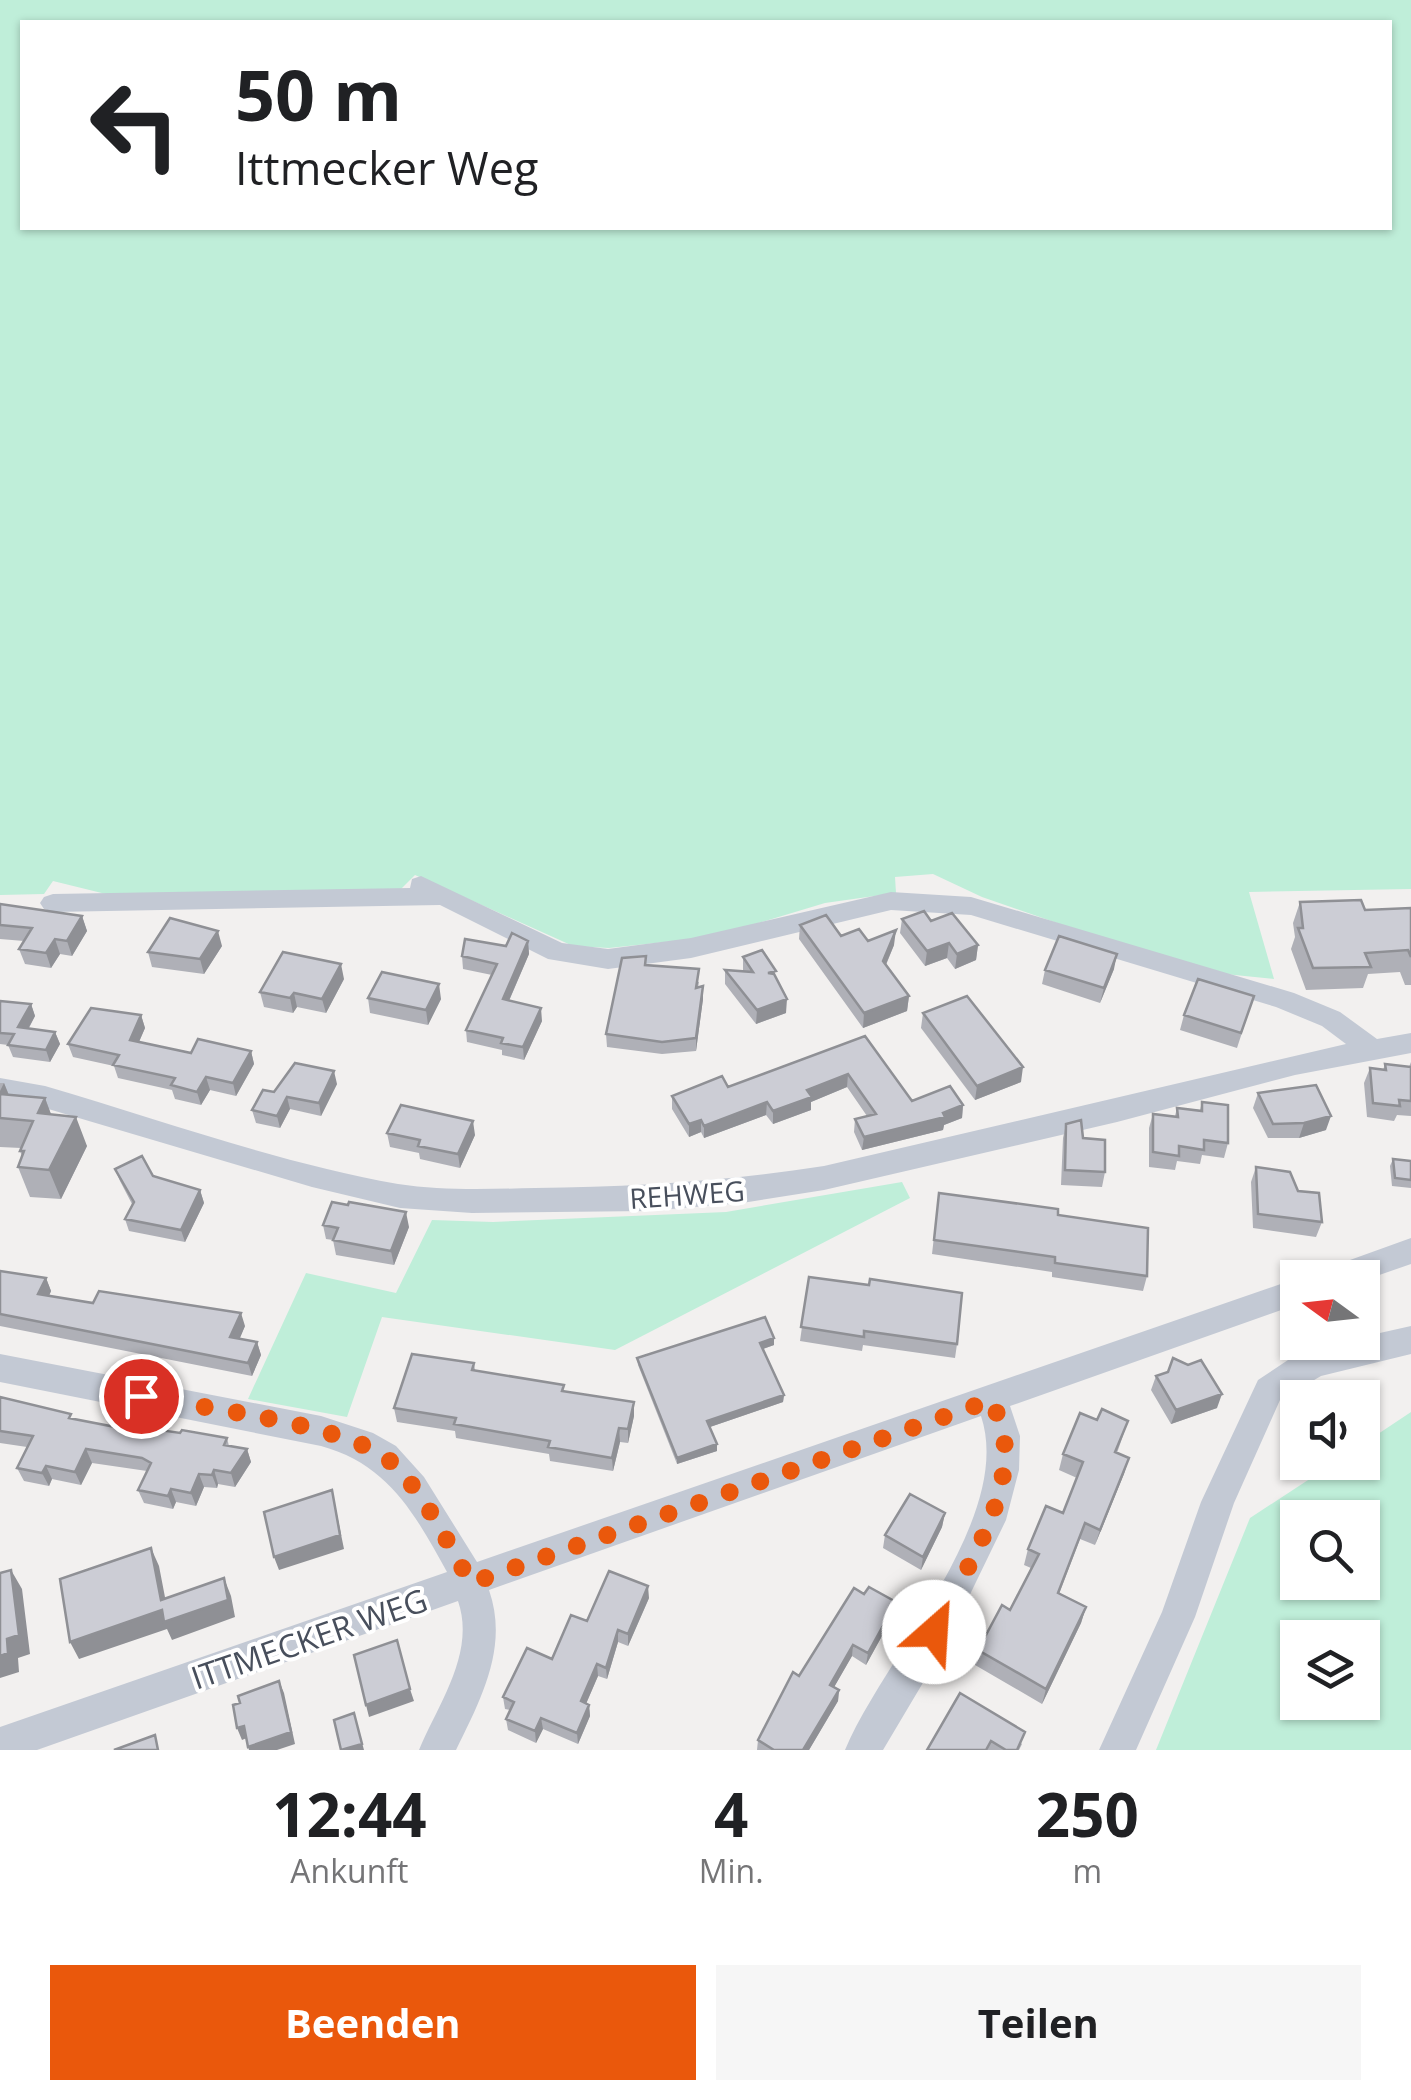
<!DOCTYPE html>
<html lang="de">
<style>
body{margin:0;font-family:"Open Sans",sans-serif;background:#f6f6f6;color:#202124;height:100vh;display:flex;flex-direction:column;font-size:38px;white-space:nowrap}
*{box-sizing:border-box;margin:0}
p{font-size:32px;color:#757577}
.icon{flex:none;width:55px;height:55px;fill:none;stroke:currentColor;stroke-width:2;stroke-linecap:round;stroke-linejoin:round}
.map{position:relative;height:1750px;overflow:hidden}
.drawer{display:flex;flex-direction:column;background:#fff;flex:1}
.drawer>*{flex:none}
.top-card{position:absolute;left:20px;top:20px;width:1372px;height:210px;border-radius:0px;box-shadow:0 2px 8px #0004;background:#fff;color:#202124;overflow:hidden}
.needle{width:65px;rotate:285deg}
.controls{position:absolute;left:1280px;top:1260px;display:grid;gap:20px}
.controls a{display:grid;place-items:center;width:100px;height:100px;border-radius:0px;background:#fff;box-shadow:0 2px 8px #0004;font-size:50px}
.pin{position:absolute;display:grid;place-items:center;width:85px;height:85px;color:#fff;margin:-42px;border:5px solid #fff;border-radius:50%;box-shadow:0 2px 10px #0007}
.me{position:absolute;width:110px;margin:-55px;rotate:26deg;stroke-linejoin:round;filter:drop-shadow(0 0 8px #0008)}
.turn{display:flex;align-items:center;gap:35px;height:210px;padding:0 50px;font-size:45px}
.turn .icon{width:130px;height:130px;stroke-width:2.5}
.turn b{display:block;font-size:70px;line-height:85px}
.eta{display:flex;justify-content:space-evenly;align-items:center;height:170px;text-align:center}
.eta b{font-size:60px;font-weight:700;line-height:70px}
.action{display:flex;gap:20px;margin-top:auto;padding:20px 50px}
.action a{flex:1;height:115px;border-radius:0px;background:#ea580c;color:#fff;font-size:40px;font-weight:700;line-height:115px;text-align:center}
.action a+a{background:#f6f6f6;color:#202124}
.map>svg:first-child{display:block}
.green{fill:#bfeed9;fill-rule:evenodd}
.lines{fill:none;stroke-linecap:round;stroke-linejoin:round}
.minor{fill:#c3c9d4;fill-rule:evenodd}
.wall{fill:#afb0b7}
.shaded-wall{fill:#8f9095}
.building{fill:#cccdd5;stroke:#8f9095;stroke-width:2.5}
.route{stroke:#ea580c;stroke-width:18;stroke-dasharray:0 32.4}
.labels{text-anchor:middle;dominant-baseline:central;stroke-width:8;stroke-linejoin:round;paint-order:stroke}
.street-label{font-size:28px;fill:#484f5c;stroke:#fff}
.near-street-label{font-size:32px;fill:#484f5c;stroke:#fff}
</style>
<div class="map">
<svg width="1411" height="1750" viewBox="0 0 1411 1750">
<rect width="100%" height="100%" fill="#f2f0ef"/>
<path class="green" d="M0 0H1411V889L1249 892 1274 979 1195 971 982 897 933 874 895 877 896 893 825 903 712 937 609 948 573 946 415 875 396 894 122 898 53 881 44 894 0 895ZM22 22H1390V228H22Z
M902 1182 910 1198 615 1350 382 1317 347 1417 248 1399 306 1273 396 1293 432 1220 493 1222 726 1212Z
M1411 1412V1750H1156L1250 1518 1334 1463 1362 1462 1363 1444ZM1298 1518H1362V1582H1298ZM1298 1638H1362V1702H1298Z"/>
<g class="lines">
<path class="minor" d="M421 876 562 943 608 949 691 938 891 892 971 897 1294 993 1340 1012 1377 1039 1411 1033V1053L1295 1075 1117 1122 824 1190 742 1203 647 1211 472 1213 400 1208 312 1187 45 1108 0 1100V1078L45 1086C161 1120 279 1163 398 1184 443 1191 490 1189 535 1188 633 1187 727 1181 824 1166L1346 1044 1322 1026 1276 1007 971 915 891 910 691 958 608 969 548 959 440 905 53 912 44 909 40 903 44 897 53 894 410 888 412 879Z
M1411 1238V1264L1362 1281V1278H1321L1325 1269Z
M1298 1278V1304L1010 1406 1020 1436 1019 1470 1006 1520 946 1644 883 1750H845C883 1659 1015 1518 981 1416L489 1590C509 1647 481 1699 456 1750H419C438 1704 476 1653 458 1601L37 1750H0V1727L447 1572C415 1514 388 1464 321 1446L0 1382V1354L321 1416 373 1433 396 1446 424 1477 477 1562Z
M1411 1326V1354L1321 1376 1280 1400 1234 1503 1195 1617 1136 1750H1099L1162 1612 1201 1502 1258 1380 1288 1360 1317 1349 1341 1342H1362V1337Z"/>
</g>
<path class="wall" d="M1300 902 1365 910 1411 908V985H1405L1400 972 1368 974 1363 988 1306 990 1291 949 1295 937 1293 923Z
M0 904 82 916 87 931 72 956 60 954 51 968 25 964 19 949 24 941 0 939Z
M902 919 931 921 978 945 976 960 955 969 947 958 925 966 900 933Z
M800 925 841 936 894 945 886 965 909 996 907 1011 863 1028 799 939Z
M528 941 529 954 509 1001 542 1021 524 1060 502 1055V1050L467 1042 466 1030 492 975 463 969 462 956Z
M222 946 204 974 152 967 148 952Z
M743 957 776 978 786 1013 756 1024 725 984V970L743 971Z
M647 965 699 982 698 988 703 999 696 1051 662 1054 607 1047 606 1034Z
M1114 969 1100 1003 1042 984 1045 970Z
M344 979 326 1013 297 1007 293 1013 264 1007 260 992Z
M1254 996 1237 1048 1180 1030 1184 1015Z
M368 998 441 999 428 1025 370 1013Z
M0 1001 31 1004 35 1016 29 1028 55 1032 60 1044 50 1062 13 1057 8 1045 0 1044Z
M923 1013 1021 1082 975 1100 921 1028Z
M141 1015 145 1028 139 1042 191 1053 251 1051 254 1064 236 1096 210 1090 201 1105 175 1099 172 1090 118 1078 114 1066 73 1057 68 1044Z
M865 1036 912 1101 963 1105 962 1118 944 1125 943 1130 862 1150 854 1132 855 1119 867 1116 847 1087 811 1102V1110L773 1124 766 1115 704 1138 701 1132 689 1137 672 1109V1096L728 1087Z
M1411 1062V1116L1397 1115 1394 1121 1367 1117 1364 1083 1370 1068 1383 1070 1385 1064 1409 1067Z
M0 1083H4L9 1095 45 1098 51 1114 87 1146 61 1199 30 1197 18 1167 22 1156 20 1151 21 1148 0 1147Z
M337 1084 321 1116 290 1109 280 1128 256 1123 252 1110 274 1092Z
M1258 1093 1326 1130 1299 1138H1268L1253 1108Z
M1202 1102 1228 1143 1224 1158 1202 1155 1200 1164 1177 1161 1175 1170 1149 1167V1128L1153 1114 1175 1116 1177 1108 1200 1110Z
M1066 1124 1083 1138 1105 1172 1102 1187 1061 1185 1063 1138Z
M387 1133 475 1135 460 1168 420 1159 419 1153 390 1147Z
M1393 1159 1411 1161V1188L1392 1186 1390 1166Z
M1256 1167 1298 1191 1322 1222 1316 1237 1253 1228 1251 1182Z
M115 1169 153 1176 200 1190 204 1203 185 1242 129 1231 125 1219 132 1204 120 1181Z
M939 1193 1058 1215 1147 1276 1143 1291 1052 1277V1272L932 1254Z
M323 1225 409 1227 394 1265 336 1255 333 1240 326 1239Z
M0 1271 46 1278 51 1291 49 1296 245 1326 239 1339 257 1342 261 1355 252 1376 0 1326Z
M809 1277 957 1344 955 1358 863 1345 862 1351 800 1341Z
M774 1338V1345L763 1349 784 1395 783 1402 710 1427 717 1444V1451L677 1464 638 1365 637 1358Z
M474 1363 475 1370 565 1391 634 1416 628 1443 620 1442 613 1471 550 1461 549 1454 456 1438 455 1431 397 1422 394 1408Z
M1156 1376 1217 1408 1171 1424 1151 1390Z
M0 1397 74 1419 131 1430 227 1438 229 1446 247 1449 251 1462 235 1487 218 1484 217 1488 204 1487 196 1506 176 1502 173 1509 144 1503 138 1490 147 1471 92 1463 81 1485 52 1479 49 1486 24 1481 17 1468 27 1447 0 1443Z
M1097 1420 1128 1421 1117 1453 1129 1458 1095 1545 1080 1539 1059 1594 1086 1607 1081 1623 1042 1704 975 1665 978 1650 1010 1610 1031 1568 1024 1565 1028 1549 1063 1513 1077 1478 1059 1470 1063 1454Z
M945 1513 942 1527 921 1570 883 1548 885 1535Z
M864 1594 896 1602 894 1614 866 1665 852 1656 834 1687 839 1690 838 1701 809 1750H757L758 1740 799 1676Z
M649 1598 628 1646 618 1642 607 1679 598 1676 586 1704 589 1705 590 1716 578 1744 543 1729 536 1743 508 1730 506 1719 510 1710 505 1709 503 1697 552 1659 587 1621Z
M960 1693 1022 1744 1019 1750H927Z"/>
<path class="shaded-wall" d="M82 916 87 931 72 956 67 941Z
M896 930 894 945 881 976 883 961Z
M218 931 222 946 204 974 200 959Z
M55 939 60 954 51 968 46 953Z
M528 941 529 954 504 1012 503 999Z
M949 943 947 958 925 966 927 951Z
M978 945 976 960 955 969 957 954Z
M1117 954 1114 969 1100 1003 1104 988Z
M341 964 344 979 326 1013 322 999Z
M439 984 441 999 428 1025 426 1010Z
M703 986V999L696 1051V1038Z
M294 993 297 1007 293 1013 290 998Z
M909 996 907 1011 863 1028 864 1013Z
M787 999 786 1013 756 1024 757 1010Z
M31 1004 35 1016 23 1038 18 1027Z
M541 1008 542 1021 524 1060 523 1047Z
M141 1015 145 1028 134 1053 130 1040Z
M55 1032 60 1044 50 1062 46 1050Z
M251 1051 254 1064 236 1096 233 1083Z
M1023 1067 1021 1082 975 1100 977 1086Z
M334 1071 337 1084 321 1116 319 1103Z
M848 1074 847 1087 811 1102V1110L773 1124V1111L807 1090Z
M206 1077 210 1090 201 1105 197 1092Z
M4 1083 16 1113 0 1097V1091Z
M287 1097 290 1109 280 1128 277 1116Z
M45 1098 56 1128 38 1113Z
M767 1102 766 1115 704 1138V1126Z
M963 1105 962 1118 944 1125 943 1130 862 1150 864 1137 943 1113Z
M1331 1116 1326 1130 1299 1138 1304 1123Z
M76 1117 87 1146 61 1199 49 1170Z
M701 1120V1132L689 1137V1124Z
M473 1121 475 1135 460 1168 458 1154Z
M200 1190 204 1203 185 1242 181 1230Z
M406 1212 409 1227 394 1265 391 1251Z
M46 1278 51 1291 44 1307 38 1294Z
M241 1313 245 1326 235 1350 230 1337Z
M774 1338V1345L760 1350V1343Z
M257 1342 261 1355 252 1376 248 1363Z
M1222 1394 1217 1408 1171 1424 1176 1410Z
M784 1395 783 1402 707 1428V1421Z
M634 1402V1416L628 1443V1429Z
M619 1428 620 1442 613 1471 612 1458Z
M717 1444V1451L677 1464V1458Z
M86 1449 92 1463 81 1485 75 1472Z
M247 1449 251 1462 235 1487 231 1473Z
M1129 1458 1124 1474 1095 1545 1100 1530Z
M46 1466 52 1479 49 1486 42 1473Z
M214 1470 218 1484 217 1488 212 1475Z
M199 1474 204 1487 196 1506 191 1493Z
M171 1489 176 1502 173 1509 168 1496Z
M332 1490 344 1549 279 1570 274 1557Z
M945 1513 942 1527 921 1570 923 1557Z
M151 1548 159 1566 169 1618 161 1600Z
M11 1570 22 1589 30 1654 18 1658 19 1672 0 1678V1656L7 1639Z
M224 1578 231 1596 235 1617 172 1640 167 1629 79 1659 70 1642Z
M648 1586 649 1598 628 1646V1634Z
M896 1602 894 1614 866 1665 868 1653Z
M1086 1607 1081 1623 1042 1704 1046 1689Z
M618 1630V1642L607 1679 606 1668Z
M853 1645 852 1656 829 1696 830 1685Z
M597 1664 598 1676 582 1713 581 1701Z
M279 1681 284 1693 295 1744 277 1750H249L248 1747Z
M410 1689 414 1701 369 1717 366 1705Z
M839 1690 838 1701 809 1750H803Z
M589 1705 590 1716 578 1744 577 1733Z
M354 1713 364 1750H345Z
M541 1718 543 1729 536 1743 535 1731Z
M244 1726 249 1737 242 1740 237 1728Z"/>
<path class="building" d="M1361 900 1365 910 1411 908V957L1408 950 1365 953 1371 967 1313 968 1298 928H1303L1300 902Z
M0 904 82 916 67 941 55 939 46 953 19 949 32 928 0 925Z
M924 911 931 921 952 913 978 945 957 954 949 943 927 951 902 919Z
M826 915 841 936 859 929 868 941 896 930 883 961 909 996 864 1013 800 925Z
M170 918 218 931 200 959 148 952Z
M512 933 528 941 503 999 541 1008 523 1047 501 1043 503 1038 466 1030 497 964 462 956 465 939 506 946Z
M1059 936 1117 954 1104 988 1045 970Z
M762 950 776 971 768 973 774 974 787 999 757 1010 725 970 753 972 743 957Z
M283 952 341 964 322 999 294 993 290 998 260 992Z
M646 956 645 965 699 969 696 988 703 986 696 1038 662 1042 606 1034 622 958Z
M382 972 439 984 426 1010 368 998Z
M1198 979 1254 996 1241 1033 1184 1015Z
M967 996 1023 1067 977 1086 923 1013Z
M0 1001 31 1004 18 1027 55 1032 46 1050 8 1045 14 1034 0 1033Z
M91 1008 141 1015 130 1040 191 1053 198 1039 251 1051 233 1083 206 1077 197 1092 171 1085 175 1078 113 1065 119 1055 68 1044Z
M865 1036 912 1101 950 1086 963 1105 943 1113 945 1117 864 1137 855 1119 876 1114 848 1074 807 1090 812 1097 773 1111 767 1102 704 1126 701 1120 689 1124 672 1096 722 1076 728 1087Z
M295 1063 334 1071 319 1103 287 1097 277 1116 252 1110 263 1090 274 1092Z
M1385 1064 1411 1067V1101L1399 1100 1400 1106 1373 1103 1370 1068 1386 1070Z
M1316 1085 1331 1116 1304 1123 1273 1124 1258 1093Z
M0 1094 45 1098 38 1113 76 1117 49 1170 18 1167 24 1151H20L33 1121 0 1118Z
M1202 1102 1228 1105V1143L1204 1140V1150L1179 1146V1156L1153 1152V1114L1178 1117 1177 1108 1202 1111Z
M401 1105 473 1121 458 1154 418 1146 420 1140 387 1133Z
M1081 1120 1083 1138 1105 1140V1172L1065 1170 1066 1124Z
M142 1156 153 1176 200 1190 181 1230 125 1219 134 1202 115 1169Z
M1393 1159 1411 1161V1180L1395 1178Z
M1256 1167 1290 1172 1298 1191 1319 1193 1322 1222 1258 1214Z
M939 1193 1058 1209V1215L1148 1228 1147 1276 1055 1263V1257L934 1240Z
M332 1202 348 1205 349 1202 406 1212 391 1251 333 1240 338 1228 323 1225Z
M0 1271 46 1278 38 1294 93 1303 99 1291 241 1313 230 1337 257 1342 248 1363 0 1314Z
M809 1277 869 1285 870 1279 962 1293 957 1344 864 1331V1337L801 1327Z
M765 1317 774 1338 760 1343 784 1395 707 1421 717 1444 677 1458 637 1358Z
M412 1354 474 1363 472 1370 564 1385 562 1391 634 1402 628 1429 619 1428 612 1458 548 1447 550 1441 454 1424 456 1418 394 1408Z
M1173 1358 1188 1365 1201 1360 1222 1394 1176 1410 1156 1376 1168 1372Z
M0 1397 71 1414 69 1418 131 1430 133 1426 180 1433 182 1430 227 1438 224 1445 247 1449 231 1473 214 1470 212 1475 199 1474 191 1493 171 1489 168 1496 138 1490 151 1463 142 1458 86 1449 75 1472 46 1466 42 1473 17 1468 33 1436 0 1431Z
M1102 1409 1128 1421 1115 1452 1129 1458 1100 1530 1085 1523 1058 1593 1086 1607 1046 1689 978 1650 1002 1605 1010 1610 1039 1554 1028 1549 1046 1506 1063 1513 1083 1462 1063 1454 1080 1413 1097 1420Z
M332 1490 340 1535 274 1557 264 1512Z
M910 1494 945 1513 923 1557 885 1535Z
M151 1548 161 1600 224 1578 228 1600 164 1622 162 1610 70 1642 60 1579Z
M11 1570 19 1635 7 1639 8 1653 0 1656V1573Z
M609 1571 648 1586 628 1634 618 1630 606 1668 597 1664 581 1701 589 1705 577 1733 541 1718 535 1731 506 1719 514 1702 503 1697 527 1648 552 1659 571 1615 587 1621Z
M869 1587 896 1602 868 1653 853 1645 830 1685 839 1690 803 1750H774L758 1740 793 1672 799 1676 854 1588 864 1594Z
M397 1640 410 1689 366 1705 354 1655Z
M279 1681 291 1732 248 1747 244 1726 237 1728 233 1705 240 1703 238 1696Z
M960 1693 1025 1732 1017 1750H1006L991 1741 986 1750H927Z
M354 1713 362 1744 341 1750 334 1720Z
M155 1735 158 1750H114Z"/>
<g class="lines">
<path class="route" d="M141 1396C201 1408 349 1424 391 1462 425 1493 447 1543 471 1583L992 1400C996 1412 1002 1425 1004 1437 1012 1504 962 1574 934 1632"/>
</g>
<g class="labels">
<g class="street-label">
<text transform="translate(687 1194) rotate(-4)">REHWEG</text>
</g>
<g class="near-street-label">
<text transform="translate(309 1638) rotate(-19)">ITTMECKER WEG</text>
</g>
</g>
</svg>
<div class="controls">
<a><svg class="needle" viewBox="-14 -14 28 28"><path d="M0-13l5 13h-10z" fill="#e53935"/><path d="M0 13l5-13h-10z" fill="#757577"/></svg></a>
<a><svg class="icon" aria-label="sound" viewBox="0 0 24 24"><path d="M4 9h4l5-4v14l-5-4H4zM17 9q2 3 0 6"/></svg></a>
<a><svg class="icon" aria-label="search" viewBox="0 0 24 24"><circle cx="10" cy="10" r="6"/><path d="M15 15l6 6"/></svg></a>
<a><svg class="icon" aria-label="layers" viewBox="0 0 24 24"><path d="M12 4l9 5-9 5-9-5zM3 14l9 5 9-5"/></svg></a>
</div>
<div class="pin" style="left:141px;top:1396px;background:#d93025"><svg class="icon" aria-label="arrive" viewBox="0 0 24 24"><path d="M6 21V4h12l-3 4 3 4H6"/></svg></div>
<svg class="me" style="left:934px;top:1632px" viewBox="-20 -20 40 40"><circle r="19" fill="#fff"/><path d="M0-13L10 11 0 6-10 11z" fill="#ea580c"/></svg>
<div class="top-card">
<div class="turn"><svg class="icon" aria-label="left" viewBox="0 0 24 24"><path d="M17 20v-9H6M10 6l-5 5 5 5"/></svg><div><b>50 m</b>Ittmecker Weg</div></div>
</div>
</div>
<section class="drawer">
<div class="eta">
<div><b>12:44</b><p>Ankunft</p></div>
<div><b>4</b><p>Min.</p></div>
<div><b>250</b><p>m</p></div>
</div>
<div class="action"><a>Beenden</a><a>Teilen</a></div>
</section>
